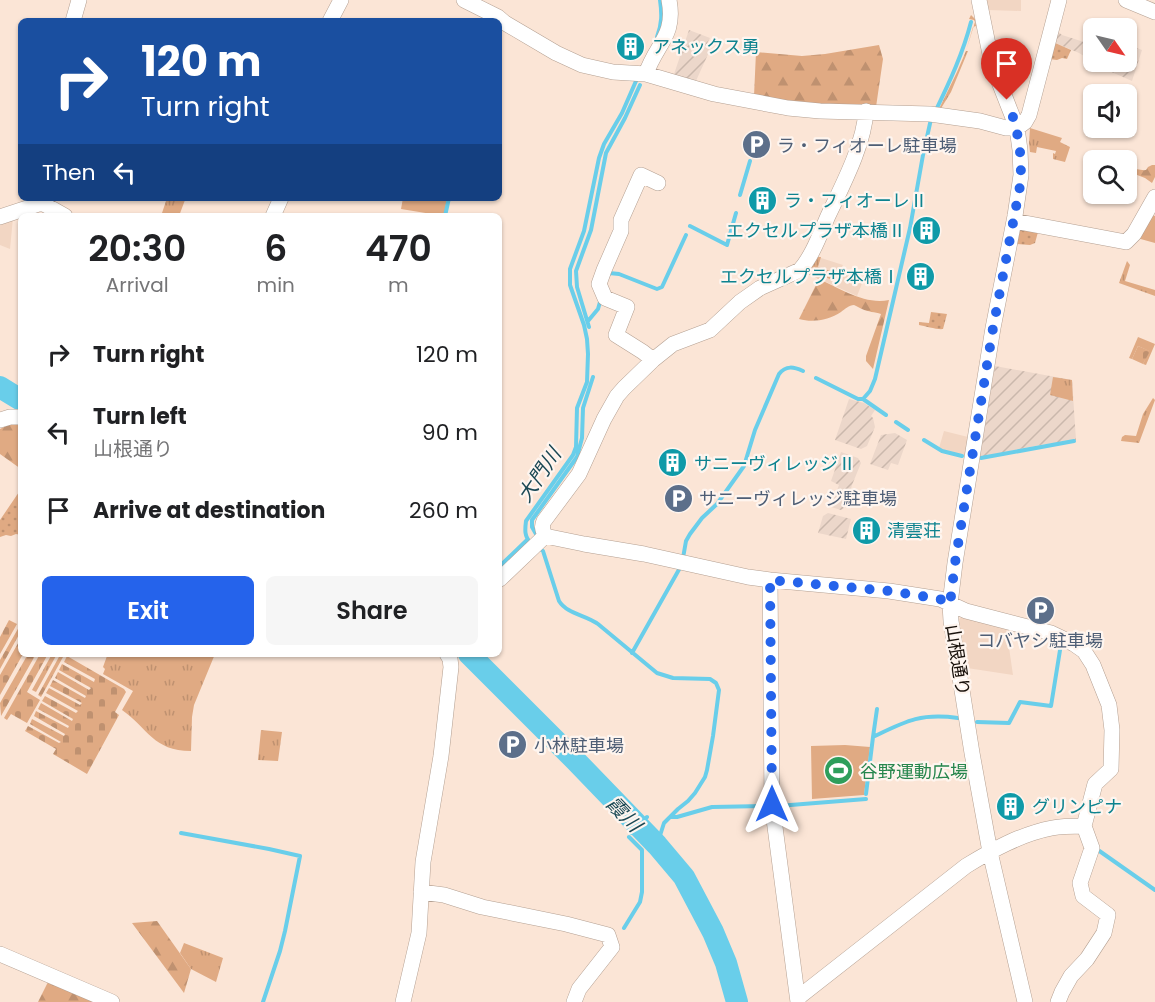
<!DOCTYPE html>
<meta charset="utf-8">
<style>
body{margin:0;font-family:Poppins,"Noto Sans JP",sans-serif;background:#f6f6f6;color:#202124;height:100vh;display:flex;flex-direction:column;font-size:22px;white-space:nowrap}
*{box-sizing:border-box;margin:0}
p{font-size:20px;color:#757577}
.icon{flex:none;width:33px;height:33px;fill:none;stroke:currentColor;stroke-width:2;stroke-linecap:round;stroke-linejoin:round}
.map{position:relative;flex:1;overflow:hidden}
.drawer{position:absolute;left:18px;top:213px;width:484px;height:444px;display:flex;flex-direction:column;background:#fff;border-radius:9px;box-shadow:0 2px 4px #0004}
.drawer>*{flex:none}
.banner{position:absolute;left:18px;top:18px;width:484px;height:183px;border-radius:9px;box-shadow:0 2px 4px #0004;background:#1a4fa0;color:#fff;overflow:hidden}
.needle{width:39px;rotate:124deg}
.fabs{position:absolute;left:1083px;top:18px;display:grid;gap:12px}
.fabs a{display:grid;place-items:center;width:54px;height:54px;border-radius:9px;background:#fff;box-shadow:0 2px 4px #0004;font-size:30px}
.pin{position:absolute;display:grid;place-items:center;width:51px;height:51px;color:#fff;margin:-62px -26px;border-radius:50% 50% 50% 0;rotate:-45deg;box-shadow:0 0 6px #0007}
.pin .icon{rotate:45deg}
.me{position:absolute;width:66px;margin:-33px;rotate:0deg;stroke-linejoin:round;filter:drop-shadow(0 0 4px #0008)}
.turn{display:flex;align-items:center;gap:21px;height:126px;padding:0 24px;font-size:27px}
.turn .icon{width:78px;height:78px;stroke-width:2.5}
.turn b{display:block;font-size:42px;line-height:51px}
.then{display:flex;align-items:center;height:57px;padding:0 24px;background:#0003;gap:12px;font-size:22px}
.eta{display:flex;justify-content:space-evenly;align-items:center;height:102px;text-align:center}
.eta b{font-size:36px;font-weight:600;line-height:42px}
.button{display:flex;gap:12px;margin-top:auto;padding:12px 24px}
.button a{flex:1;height:69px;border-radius:9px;background:#2563eb;color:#fff;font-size:24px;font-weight:600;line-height:69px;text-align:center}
.button a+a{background:#f6f6f6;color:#202124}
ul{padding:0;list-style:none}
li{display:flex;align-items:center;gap:18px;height:78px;padding:0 24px}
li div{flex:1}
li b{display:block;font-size:22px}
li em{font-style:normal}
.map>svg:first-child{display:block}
.built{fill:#f2d6c3}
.industrial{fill:url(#industrial-furrows)}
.grass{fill:url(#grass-tufts)}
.forest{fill:url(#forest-firs)}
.cemetery{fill:url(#cemetery-stones)}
.park{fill:#e0aa83}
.garden{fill:url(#garden-dots)}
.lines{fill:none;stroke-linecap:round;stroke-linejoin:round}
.stream{stroke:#69ceea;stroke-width:4}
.river{stroke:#69ceea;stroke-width:22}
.minor-casing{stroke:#b4a092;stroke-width:16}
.minor{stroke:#fff;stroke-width:15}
.route{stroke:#2563eb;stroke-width:10;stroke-dasharray:0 18}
.labels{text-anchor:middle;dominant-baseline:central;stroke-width:4.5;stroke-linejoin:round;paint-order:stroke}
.culture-label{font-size:18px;fill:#0d838f;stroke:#fef5ef;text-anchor:start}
.service-label{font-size:18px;fill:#4e5e75;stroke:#fef5ef;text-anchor:start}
.street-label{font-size:18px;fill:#18110b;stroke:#fef5ef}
.leisure-label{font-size:18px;fill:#27864d;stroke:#fef5ef;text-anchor:start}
.water-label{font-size:20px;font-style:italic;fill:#1a4854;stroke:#fef5ef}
</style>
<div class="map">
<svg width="1155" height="1002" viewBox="0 0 1155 1002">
<defs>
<pattern id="industrial-furrows" width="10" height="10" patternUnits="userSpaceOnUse" patternTransform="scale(1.5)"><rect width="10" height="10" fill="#ecd7ca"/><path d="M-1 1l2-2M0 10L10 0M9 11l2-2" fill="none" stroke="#cab8ac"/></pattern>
<pattern id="grass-tufts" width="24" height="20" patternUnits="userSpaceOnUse" patternTransform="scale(1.5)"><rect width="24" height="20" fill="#e0aa83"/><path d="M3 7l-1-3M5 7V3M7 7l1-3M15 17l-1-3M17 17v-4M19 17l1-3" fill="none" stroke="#bf9170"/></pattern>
<pattern id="forest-firs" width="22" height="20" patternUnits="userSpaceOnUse" patternTransform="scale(1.5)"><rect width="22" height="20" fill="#e0aa83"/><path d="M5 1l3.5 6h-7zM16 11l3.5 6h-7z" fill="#bf9170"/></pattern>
<pattern id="cemetery-stones" width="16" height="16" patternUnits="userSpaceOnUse" patternTransform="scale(1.5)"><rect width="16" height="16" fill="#e0aa83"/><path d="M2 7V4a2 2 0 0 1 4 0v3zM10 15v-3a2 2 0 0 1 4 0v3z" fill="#bf9170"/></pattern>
<pattern id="garden-dots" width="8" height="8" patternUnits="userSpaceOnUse" patternTransform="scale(1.5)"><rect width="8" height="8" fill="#e0aa83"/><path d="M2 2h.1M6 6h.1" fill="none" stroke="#bf9170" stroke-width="1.8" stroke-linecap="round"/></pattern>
</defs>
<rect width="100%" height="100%" fill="#fbe5d6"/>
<path class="built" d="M987 0H1021V11L988 10Z
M13 218 10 249 0 245V223Z
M818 257 843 265 840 271 863 281 857 296 804 272Z
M944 431 968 437 965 455 942 450 939 448Z
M965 615 1006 627 1013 675 967 668 959 619Z"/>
<path class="industrial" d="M1089 27 1093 29 1094 62H1126L1127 44 1142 50 1132 81 1107 70 1079 53 1053 42 1056 30 1062 35 1084 42Z
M689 30 710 38 705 47 710 50 695 83 673 77Z
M995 366 1072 380 1076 440 1040 445 980 457Z
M849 399 864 403 875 410 871 416 873 418 875 427 867 446 861 449 835 440Z
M895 433 907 440 898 465 891 463 888 470 870 464 881 435Z
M841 452 858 458 861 463 852 485 846 507 841 510 831 507 839 485 831 481Z
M828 513 851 519 846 539 818 533 823 516Z"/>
<path class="grass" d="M971 15 975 19 976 26 973 27 966 51H968L951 92 940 110 938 111 957 72 966 51 975 22 974 20 969 19Z
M1030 128 1062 138 1060 142 1070 147 1065 162 1053 159V153L1055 154 1056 151 1037 147 1036 153 1030 152 1029 143Z
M167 198H180L185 200 179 216H161Z
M815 257H821L818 267 834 272 830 279 825 277 819 279 804 272Z
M1127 261 1130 265 1125 281 1155 290V296L1119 283Z
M1138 337 1155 344 1146 365 1143 364 1149 351 1138 346 1132 359 1129 358Z
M1053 377 1072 380 1073 401 1050 395Z
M1153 398 1155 400 1139 443 1121 441 1122 437 1125 435 1136 436 1143 414Z
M52 654H57L36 692 32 690Z
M152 654H215L194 705 192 717 191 751C153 751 148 728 122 710L133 691 103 674 105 669 103 667 107 656 129 657Z
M261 730 282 732 278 761 258 760Z
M184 943 223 958 216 982 191 969 180 953Z"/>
<path class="forest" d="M879 45 883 59 876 107 804 106 754 96 756 52 802 56 825 54Z
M1152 165H1155V177L1152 183 1145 178 1132 173C1136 166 1140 171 1146 170L1148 167Z
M819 279C841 289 865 305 889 300L873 369 866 361V356L881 314C875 312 868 312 862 309 859 308 857 306 854 305 849 305 845 309 841 312 829 320 813 323 799 319Z
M10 424H21V469L0 454V429Z
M157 921 191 969 184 993 132 923Z
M49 980 99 1002H38Z"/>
<path class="cemetery" d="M1138 346 1150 351 1143 364 1132 359Z
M9 620 17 624 0 654V637Z
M19 627 21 628V631L0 669V660Z
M21 638V654H23L0 695V675Z
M28 654H36L1 716 0 703Z
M40 654H48L27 692 40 700 27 723 11 714 7 720 4 718Z
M60 655 63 657 41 697 38 695Z
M67 656 124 689 126 692 115 712 119 715 87 774 53 754 56 749 25 731 28 726 59 743 61 742 30 724 32 719 64 736 65 734 34 716 36 711 68 728 69 726 38 709 41 703 72 721 73 719 42 701 45 696 76 713 78 711 46 693 49 688 80 705 82 703 50 686 53 680 85 698 86 696 55 678 58 672 89 690 91 688 59 670 62 664 94 682 95 679 64 662Z"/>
<path class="park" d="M403 198H447L444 216 401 209Z
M1152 215 1155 216V243L1137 238Z
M845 745 870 747 864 795 812 799 811 746Z"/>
<path class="garden" d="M1053 42 1071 50 1067 59 1062 58 1057 60 1049 59Z
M1021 226 1038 232 1035 243 1030 245 1017 244Z
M931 312 947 314 943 329C938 330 925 326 919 325V322L929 323Z
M19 492 21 493V535L16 534 11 536 6 535 0 537V520Z"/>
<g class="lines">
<path class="stream" d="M657 37C662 24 662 14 660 0
M936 110C950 81 963 53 971 22
M740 195 750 161
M445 216 449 198
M690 226 727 245 736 213
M608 276 609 273 619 274 657 289 662 287 686 235
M588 321 598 309 600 302
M589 327 577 287 576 271 591 230 606 153 625 118 640 85
M816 378 858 399H863L870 391 875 379 910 228 923 155 931 119
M863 399 886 415
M896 422 908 430
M924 440 942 451 962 456
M981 458 1074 441
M536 534 532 527V520L577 457 582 438 583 408 593 377
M531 543C524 537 525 529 526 521L573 455 576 447 577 408 587 382 588 354 587 339 584 325 570 285V269L584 231 599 158 604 144 622 113 636 81
M538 547 543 551 559 601C567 614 586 615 598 624L657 673 673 678 710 679 716 683 719 690 713 736 707 770 705 777 695 793 688 801 678 809 664 823 657 845
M683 558 686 541 690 534 702 518 717 504 744 466 755 430 779 374C786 365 794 367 803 371
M500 566 527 540
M632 653 681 566
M977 722 1009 723 1020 702 1051 706 1061 644
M873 737 877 709
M866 794 873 737C906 721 920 713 958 718
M778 806 866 799
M670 817H677L712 807 764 806
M181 833 269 849 300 856 285 931 280 951 263 1002
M631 833 647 817
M1098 850 1155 890
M624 928 640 902 642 892V850L629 837"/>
<path class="river" d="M0 387 21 400
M469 654 575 760 657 845 684 877 713 932 726 963 737 1002"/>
<defs>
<path id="minor" d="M464 0 498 17 505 23 556 53 582 65 613 72 646 74 714 94 788 108 820 111 930 114 980 121 1006 128H1017L1025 122 1029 115 1059 0
M979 0 992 64 1017 128 1020 150 1021 175 1015 216 993 328 955 563 950 604 951 621 972 753 990 852 1025 1002
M1126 0 1155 12
M73 21 79 0
M330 21 341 0
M646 74C656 44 676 36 669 0
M42 203 65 216
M273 216 281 198
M0 217 42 203 47 198
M1014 221 1126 242 1134 234 1155 197
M653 360 643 352 616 335 627 307 605 298 599 284 604 270 621 231V220L641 175 658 183
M0 420 10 417H21
M545 536 584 544 644 554 748 577 770 580 889 591 940 599 966 611 1051 633 1074 644 1084 651 1093 665 1109 705 1112 730 1111 769 1095 784 1084 826 1092 848 1080 883 1083 896 1108 915 1104 933 1087 959 1071 976 1062 992 1058 1002
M545 536C543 530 541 527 544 521L579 474 604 419 617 396 624 388 653 360 673 344 710 330 740 302 760 288 800 270C813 255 820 234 828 216 842 186 864 145 866 111
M500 579 545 536
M770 580 772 804 798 1002
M421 892 444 895 482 907 566 924 608 935 612 947 579 989 574 1002
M0 954 112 1002
M799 997 966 866C992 850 1021 834 1052 828 1062 826 1074 826 1084 826
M403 1002 419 933 423 862 441 756 451 667 450 659 447 654"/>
</defs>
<use href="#minor" class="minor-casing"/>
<use href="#minor" class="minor"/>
</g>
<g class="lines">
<path class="route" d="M772 804 770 580 889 591 940 599 950 604 955 563 993 328 1020 186C1023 156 1018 128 1007 100"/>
</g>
<defs>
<symbol id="building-disc" viewBox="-11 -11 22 22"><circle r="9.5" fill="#0f9aa8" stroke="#fef5ef"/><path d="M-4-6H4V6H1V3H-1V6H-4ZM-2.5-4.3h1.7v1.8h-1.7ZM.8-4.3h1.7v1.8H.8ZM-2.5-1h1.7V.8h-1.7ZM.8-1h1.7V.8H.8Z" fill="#fff"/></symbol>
<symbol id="parking-disc" viewBox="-11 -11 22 22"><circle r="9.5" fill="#5c6f8a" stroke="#fef5ef"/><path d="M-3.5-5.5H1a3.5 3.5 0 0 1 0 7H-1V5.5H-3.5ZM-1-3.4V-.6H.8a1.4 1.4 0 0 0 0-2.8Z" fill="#fff"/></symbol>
<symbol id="stadium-disc" viewBox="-11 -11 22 22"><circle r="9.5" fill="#2e9e5b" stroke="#fef5ef"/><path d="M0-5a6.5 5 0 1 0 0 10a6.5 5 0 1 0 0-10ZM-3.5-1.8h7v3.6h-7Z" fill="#fff"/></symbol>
</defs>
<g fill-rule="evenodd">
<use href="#building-disc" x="614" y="30" width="33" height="33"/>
<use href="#parking-disc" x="740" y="128" width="33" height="33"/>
<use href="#building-disc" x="746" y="184" width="33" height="33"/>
<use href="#building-disc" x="910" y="214" width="33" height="33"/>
<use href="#building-disc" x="904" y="260" width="33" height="33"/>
<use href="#building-disc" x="656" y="446" width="33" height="33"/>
<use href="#parking-disc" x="662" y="482" width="33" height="33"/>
<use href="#building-disc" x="850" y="514" width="33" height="33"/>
<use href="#parking-disc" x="1024" y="594" width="33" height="33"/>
<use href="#parking-disc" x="496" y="728" width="33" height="33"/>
<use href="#stadium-disc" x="822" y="754" width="33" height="33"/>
<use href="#building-disc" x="994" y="790" width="33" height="33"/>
</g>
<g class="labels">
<g class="culture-label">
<text x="652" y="46">アネックス勇</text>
<text x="784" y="200">ラ・フィオーレⅡ</text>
<text x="906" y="230" text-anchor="end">エクセルプラザ本橋Ⅱ</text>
<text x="900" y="276" text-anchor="end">エクセルプラザ本橋Ⅰ</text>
<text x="694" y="463">サニーヴィレッジⅡ</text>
<text x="887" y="530">清雲荘</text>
<text x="1032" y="806">グリンピナ</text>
</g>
<g class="service-label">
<text x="777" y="145">ラ・フィオーレ駐車場</text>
<text x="699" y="498">サニーヴィレッジ駐車場</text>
<text x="1040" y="640" text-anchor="middle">コバヤシ駐車場</text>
<text x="534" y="745">小林駐車場</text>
</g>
<g class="street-label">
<text transform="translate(958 660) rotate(81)">山根通り</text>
</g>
<g class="leisure-label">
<text x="860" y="771">谷野運動広場</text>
</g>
<g class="water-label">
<text transform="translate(539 475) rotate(-56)">大門川</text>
<text transform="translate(624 814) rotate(46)">霞川</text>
</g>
</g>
</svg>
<div class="fabs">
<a><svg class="needle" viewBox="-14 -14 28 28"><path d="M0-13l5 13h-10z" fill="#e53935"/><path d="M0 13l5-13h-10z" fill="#757577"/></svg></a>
<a><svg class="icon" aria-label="sound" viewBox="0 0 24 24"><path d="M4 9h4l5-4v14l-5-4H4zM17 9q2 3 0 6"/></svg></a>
<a><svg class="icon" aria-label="search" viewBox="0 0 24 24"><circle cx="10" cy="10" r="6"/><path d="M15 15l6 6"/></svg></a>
</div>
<div class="pin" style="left:1007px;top:100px;background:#d93025"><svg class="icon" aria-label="arrive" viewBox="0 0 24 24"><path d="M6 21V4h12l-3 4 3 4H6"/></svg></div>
<svg class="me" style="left:772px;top:804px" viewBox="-20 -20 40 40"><path d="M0-17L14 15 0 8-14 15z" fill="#2563eb" stroke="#fff" stroke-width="4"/></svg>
<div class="banner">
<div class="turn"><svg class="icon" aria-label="right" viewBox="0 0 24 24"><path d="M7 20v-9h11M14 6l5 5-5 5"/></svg><div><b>120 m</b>Turn right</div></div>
<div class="then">Then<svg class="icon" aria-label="left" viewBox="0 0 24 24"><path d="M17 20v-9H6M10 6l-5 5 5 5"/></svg></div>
</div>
<section class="drawer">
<div class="eta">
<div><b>20:30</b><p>Arrival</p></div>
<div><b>6</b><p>min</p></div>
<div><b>470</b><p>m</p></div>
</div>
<ul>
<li><svg class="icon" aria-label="right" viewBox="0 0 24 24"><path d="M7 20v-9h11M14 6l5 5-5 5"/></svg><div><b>Turn right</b></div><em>120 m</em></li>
<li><svg class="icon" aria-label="left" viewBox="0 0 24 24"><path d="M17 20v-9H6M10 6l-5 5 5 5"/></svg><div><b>Turn left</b><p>山根通り</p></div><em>90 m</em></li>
<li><svg class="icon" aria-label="arrive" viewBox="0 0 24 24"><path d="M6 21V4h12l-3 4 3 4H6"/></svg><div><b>Arrive at destination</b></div><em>260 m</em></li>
</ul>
<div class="button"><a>Exit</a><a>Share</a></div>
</section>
</div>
